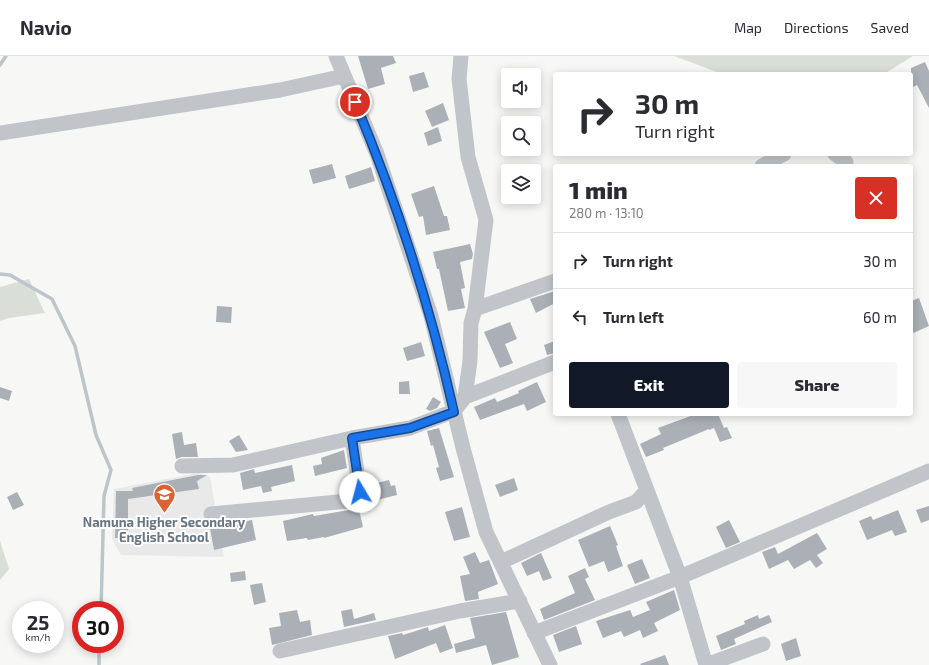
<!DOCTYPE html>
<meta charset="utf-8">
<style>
body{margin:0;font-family:"Exo 2",sans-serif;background:#f7f7f7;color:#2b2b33;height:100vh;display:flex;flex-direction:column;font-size:15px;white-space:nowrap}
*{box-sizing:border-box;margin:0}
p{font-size:13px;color:#7c7c81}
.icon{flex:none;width:22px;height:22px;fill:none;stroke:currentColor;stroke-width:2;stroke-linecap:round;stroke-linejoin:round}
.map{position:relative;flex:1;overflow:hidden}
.sheet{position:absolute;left:553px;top:108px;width:360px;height:252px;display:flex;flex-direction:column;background:#fff;border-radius:4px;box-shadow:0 2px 10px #0003}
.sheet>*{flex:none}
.guide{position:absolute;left:553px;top:16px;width:360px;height:84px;border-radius:4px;box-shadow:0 2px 10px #0003;background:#fff;color:#2b2b33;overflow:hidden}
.fabs{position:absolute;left:501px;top:12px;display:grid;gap:8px}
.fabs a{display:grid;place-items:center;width:40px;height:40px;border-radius:4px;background:#fff;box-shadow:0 2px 10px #0003;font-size:20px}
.speed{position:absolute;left:12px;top:545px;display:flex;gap:8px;font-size:20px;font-weight:700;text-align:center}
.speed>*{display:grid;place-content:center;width:52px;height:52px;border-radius:50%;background:#fff;box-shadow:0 2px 10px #0003;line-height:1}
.speed small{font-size:10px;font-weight:400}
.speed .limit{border:6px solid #d22;background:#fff;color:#111}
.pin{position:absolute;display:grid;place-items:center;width:34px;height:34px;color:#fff;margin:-17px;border:2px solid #fff;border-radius:50%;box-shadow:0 1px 4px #0007}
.me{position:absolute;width:44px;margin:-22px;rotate:352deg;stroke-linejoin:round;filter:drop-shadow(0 0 3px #0008)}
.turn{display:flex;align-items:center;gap:14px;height:84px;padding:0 16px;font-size:18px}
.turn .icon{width:52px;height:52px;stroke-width:2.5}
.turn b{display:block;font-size:28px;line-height:34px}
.round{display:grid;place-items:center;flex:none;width:42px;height:42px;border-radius:4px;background:#f7f7f7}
.overview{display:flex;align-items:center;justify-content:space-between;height:68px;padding:0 16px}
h1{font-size:24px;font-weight:800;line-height:30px}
.action{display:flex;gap:8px;margin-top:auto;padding:8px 16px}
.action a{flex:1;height:46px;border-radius:4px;background:#111827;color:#fff;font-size:16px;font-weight:800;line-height:46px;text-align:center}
.action a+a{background:#f7f7f7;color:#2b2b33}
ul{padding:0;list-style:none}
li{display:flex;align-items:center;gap:12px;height:56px;padding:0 16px;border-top:1px solid #e1e1e2}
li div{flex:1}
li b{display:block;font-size:15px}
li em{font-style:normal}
header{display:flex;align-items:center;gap:24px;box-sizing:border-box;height:56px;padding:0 20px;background:#fff;border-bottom:1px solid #e1e1e2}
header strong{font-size:19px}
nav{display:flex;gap:22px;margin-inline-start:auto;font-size:14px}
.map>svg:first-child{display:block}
.built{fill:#e8e9e8}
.green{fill:#d9ded6}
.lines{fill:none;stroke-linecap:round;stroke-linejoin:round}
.stream{stroke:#bbc5ca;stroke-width:3.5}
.building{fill:#aab0b6}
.minor{stroke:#c1c4c8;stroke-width:15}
.route-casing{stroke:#114b97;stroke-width:10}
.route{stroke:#1a73e8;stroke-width:7}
.labels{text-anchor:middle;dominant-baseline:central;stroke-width:4;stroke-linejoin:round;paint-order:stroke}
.poi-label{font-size:13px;font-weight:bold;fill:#687684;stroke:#fff}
</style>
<header>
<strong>Navio</strong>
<nav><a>Map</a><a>Directions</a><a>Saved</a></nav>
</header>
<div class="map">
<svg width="929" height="609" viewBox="0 0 929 609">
<rect width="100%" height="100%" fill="#f7f8f5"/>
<path class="built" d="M198 417 210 421 224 501 121 499 112 483 114 433Z"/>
<path class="green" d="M674 0H913L884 18H722Z
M29 223 45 257 9 262 0 265V231Z
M0 485 9 513 0 524Z"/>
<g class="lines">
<path class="stream" d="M0 9 6 0
M0 218 10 219 52 243 75 290 96 379 111 414 104 440 101 554
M99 609V588"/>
</g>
<path class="building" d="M358 0H393L396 7 381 12 385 28 368 33Z
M925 6 929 15V52L917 29 911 32V12Z
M424 16 429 31 413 36 409 20Z
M443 47 449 64 432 71 425 55Z
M438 71 442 85 428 90 424 77Z
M332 108 336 122 313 128 309 114Z
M371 111 375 125 349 133 345 120Z
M434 130 444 160H447L450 174 426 179 423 160 419 161 411 138Z
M470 188 473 198 472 203 460 206 465 232 461 233 465 252 448 255 439 213H437L433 196Z
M555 235V247L536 257 530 243Z
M919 242 929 270 911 278V245Z
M217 250 232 251 231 267 216 266Z
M510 266 517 283 505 288 513 307 500 312 484 276Z
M555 285V297L547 299 544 289Z
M421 286 425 300 407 305 403 292Z
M409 325 410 338H399V326Z
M537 326 546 346 527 355 524 348 480 364 474 351 495 342 497 346 519 337 518 335Z
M0 331 12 335 9 345 0 342Z
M433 341 441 346 437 352 430 355 426 353Z
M696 358H718L724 372 727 371 732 382 720 386 714 372 709 374V373L663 392 664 394 646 401 640 388 661 378 658 372Z
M439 372 454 421 440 425 436 412 439 411 433 389 431 390 427 375Z
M182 376 184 389 196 387 198 401H182L176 403 172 378Z
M239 379 248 394 236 396 229 385Z
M344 394 347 412 315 420 313 410 322 408 321 402Z
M292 409 295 425 271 431 272 435 263 437 261 430 243 434 240 417 254 413 255 417Z
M198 419H207L197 425 199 433 128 443V482H115L116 435H133L132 432Z
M514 422 518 434 500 441 495 429Z
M389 424 391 430 395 429 397 439 373 445 369 429Z
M17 436 24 449 13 454 7 441Z
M358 449 363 471 324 482V481L308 484 307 482 287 485 283 465 313 458 314 460 349 454Z
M929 450V464L921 467 916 454Z
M462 451 470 481 454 485 445 456Z
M898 454 907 476 895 480 892 474 867 484 859 465 871 460 873 464Z
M252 464 256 484 214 494 210 472Z
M729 464 740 486 726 492 716 471Z
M610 470 618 489 616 490 623 510 608 516 604 505 589 511 578 484Z
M817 477 827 493 817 499 823 507 816 512 810 504 794 513 788 504 769 513 762 496 775 491 778 498Z
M475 496 480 507 489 504 498 528 478 536 479 543 465 545 460 520 470 518 463 501Z
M541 497 552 522 543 525 539 515 527 520 521 507Z
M642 503 650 522 635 528 627 509Z
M585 512 589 521 585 523 595 544 544 564 540 553 575 537 568 520Z
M245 515 246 524 231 526 230 517Z
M262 527 266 546 254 549 250 529Z
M674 534 680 554 654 567 658 575 643 582 640 574 624 581 621 575 603 582 596 565 630 554 633 561 650 554 646 546Z
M352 553 354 563 374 557 376 564 344 571 341 555Z
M297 554 300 566 310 564 312 579 272 589 269 572 281 570 279 557Z
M506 556 519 601 492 609 486 589 456 597 454 588 475 582 470 562Z
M758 559 759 563 769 559 772 566 734 583 736 588 721 594 716 580 745 568 744 565Z
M445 569 453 592 440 597 436 587 395 603 388 580 402 577 403 579 428 571 429 575Z
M576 570 582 588 559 596 553 579Z
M796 582 801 600 786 605 781 588Z
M665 599 669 609H641L640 608Z"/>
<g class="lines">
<path class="minor" d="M336 0 377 98 431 260 463 392 486 476 550 609
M0 77 280 34 344 20
M835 98 846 106
M762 110 784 98
M475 253 555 225
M465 341 555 306
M618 358 680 521 706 609
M182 410 233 409 352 382 410 372 454 355 465 341 470 305 471 267 475 253 486 164 468 101 459 23 461 0
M211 458 348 445 360 436 352 382
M501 506 609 456 636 446 647 434
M534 577 680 521 929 415
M280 595 460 555 520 545
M706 609 763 588"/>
</g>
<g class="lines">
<defs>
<path id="route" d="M355 46C397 146 430 250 454 356L410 372 352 382 360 436"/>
</defs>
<use href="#route" class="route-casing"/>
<use href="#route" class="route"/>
</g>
<defs>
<symbol id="school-pin" viewBox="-11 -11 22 30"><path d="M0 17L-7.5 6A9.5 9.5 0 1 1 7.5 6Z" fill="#db6232" stroke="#fff"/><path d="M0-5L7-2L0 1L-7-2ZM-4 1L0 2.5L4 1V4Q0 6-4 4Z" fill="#fff"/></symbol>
</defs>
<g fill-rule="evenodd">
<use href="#school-pin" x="152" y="426" width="25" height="34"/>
</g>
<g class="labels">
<g class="poi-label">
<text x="164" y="466">Namuna Higher Secondary<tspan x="164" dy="15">English School</tspan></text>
</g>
</g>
</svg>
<div class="fabs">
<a><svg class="icon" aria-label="sound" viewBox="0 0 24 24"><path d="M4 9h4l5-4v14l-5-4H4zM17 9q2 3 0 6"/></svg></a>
<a><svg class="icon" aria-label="search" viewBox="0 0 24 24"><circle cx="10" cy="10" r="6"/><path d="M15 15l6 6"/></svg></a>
<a><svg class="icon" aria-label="layers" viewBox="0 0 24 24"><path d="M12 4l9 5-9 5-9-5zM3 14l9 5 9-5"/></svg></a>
</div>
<div class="speed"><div>25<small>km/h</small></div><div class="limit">30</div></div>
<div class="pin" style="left:355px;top:46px;background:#d93025"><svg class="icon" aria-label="arrive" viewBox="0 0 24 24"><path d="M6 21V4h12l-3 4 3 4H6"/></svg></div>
<svg class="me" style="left:360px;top:436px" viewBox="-20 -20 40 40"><circle r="19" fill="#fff"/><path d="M0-13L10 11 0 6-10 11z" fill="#1a73e8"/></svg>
<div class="guide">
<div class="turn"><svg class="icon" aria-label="right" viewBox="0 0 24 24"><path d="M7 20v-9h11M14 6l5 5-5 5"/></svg><div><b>30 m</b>Turn right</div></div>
</div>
<section class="sheet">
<div class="overview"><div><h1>1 min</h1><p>280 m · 13:10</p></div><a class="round" style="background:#d93025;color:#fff"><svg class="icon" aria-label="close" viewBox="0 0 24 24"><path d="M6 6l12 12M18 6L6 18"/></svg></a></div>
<ul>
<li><svg class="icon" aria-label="right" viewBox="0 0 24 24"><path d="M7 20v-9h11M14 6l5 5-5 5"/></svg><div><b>Turn right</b></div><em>30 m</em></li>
<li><svg class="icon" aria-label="left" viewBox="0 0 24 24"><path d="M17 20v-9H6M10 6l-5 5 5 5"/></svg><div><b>Turn left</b></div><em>60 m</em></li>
</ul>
<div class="action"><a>Exit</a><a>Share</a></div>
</section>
</div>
